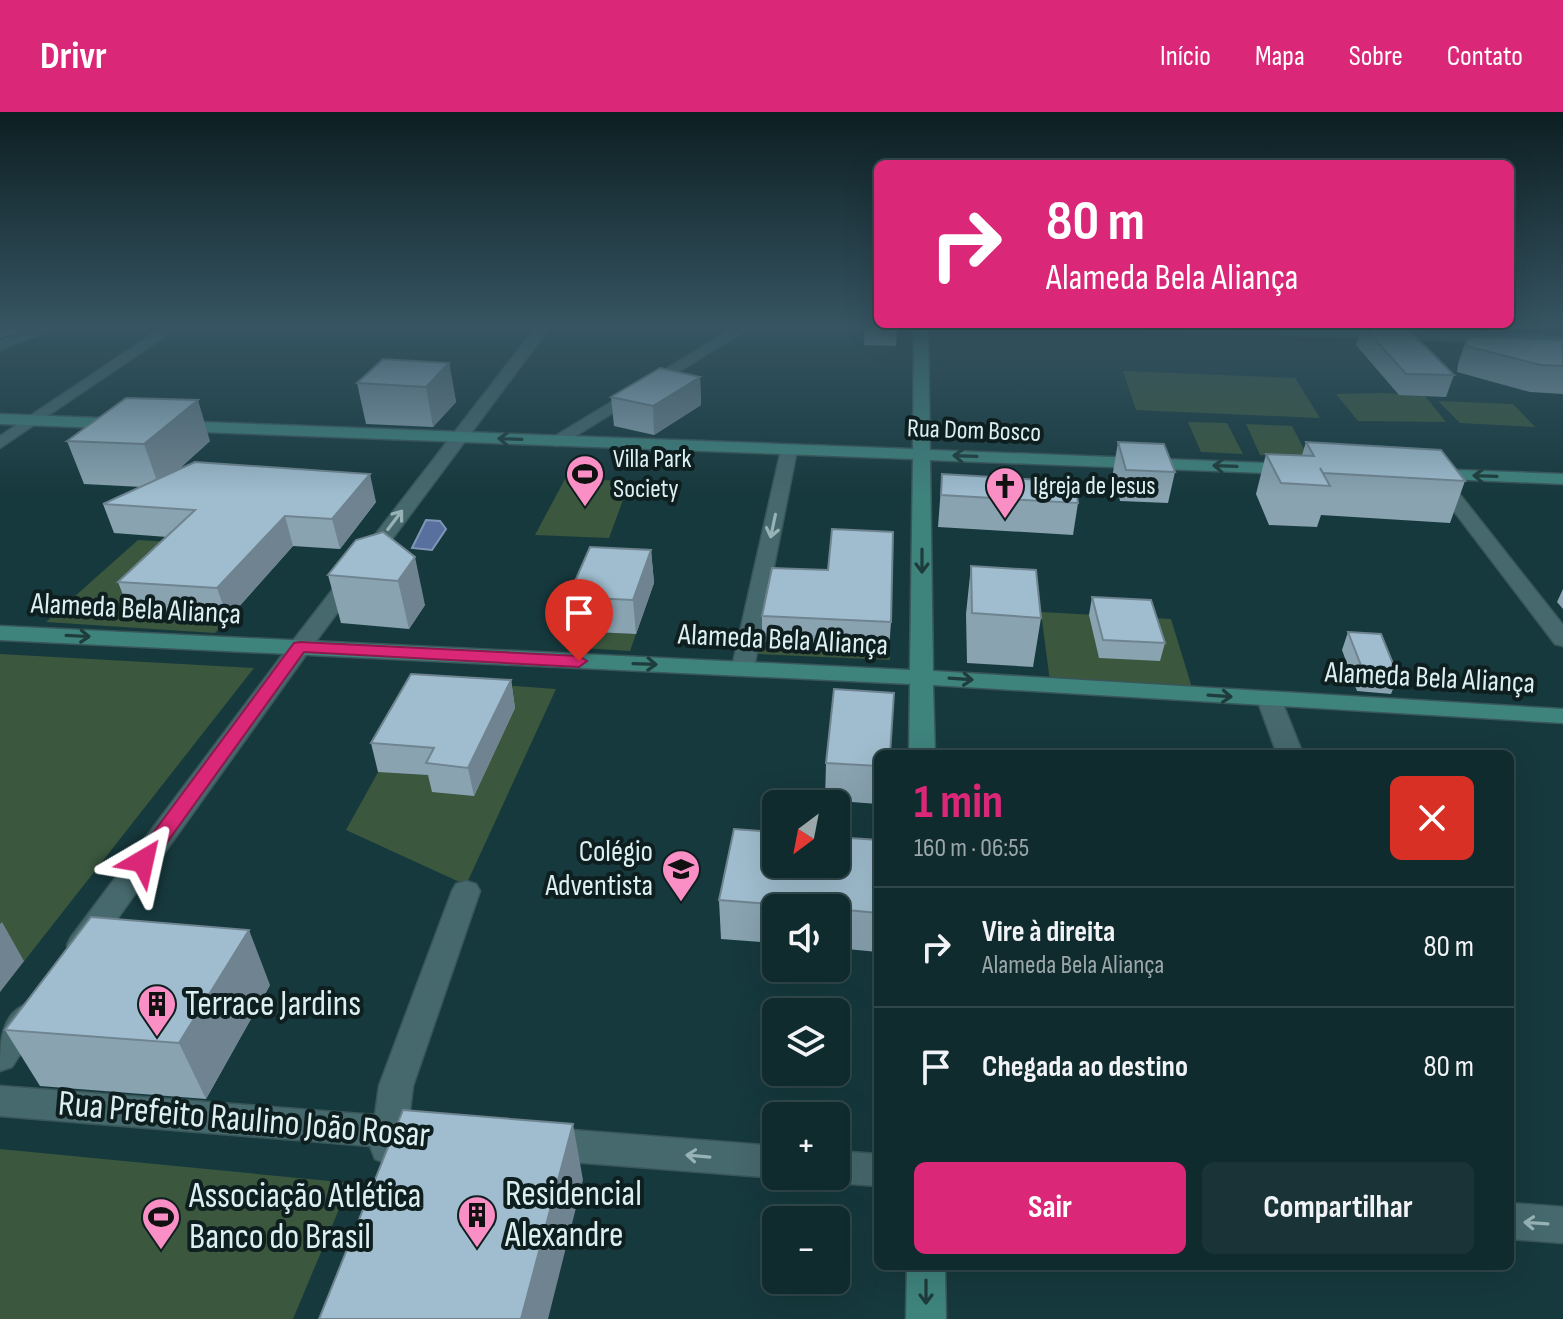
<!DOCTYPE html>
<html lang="pt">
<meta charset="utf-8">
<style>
body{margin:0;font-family:"Sofia Sans Condensed",sans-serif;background:#193336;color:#f1f3f6;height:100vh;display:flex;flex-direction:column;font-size:30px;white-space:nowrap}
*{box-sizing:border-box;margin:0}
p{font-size:26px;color:#9ca7aa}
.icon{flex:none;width:44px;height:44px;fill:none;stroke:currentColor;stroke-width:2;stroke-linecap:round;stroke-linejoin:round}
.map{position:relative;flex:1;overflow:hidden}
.panel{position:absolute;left:874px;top:638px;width:640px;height:520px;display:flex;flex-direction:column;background:#102b2e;border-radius:12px;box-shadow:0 8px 32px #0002,0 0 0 2px #30474a}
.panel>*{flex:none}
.hud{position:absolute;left:874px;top:48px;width:640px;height:168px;border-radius:12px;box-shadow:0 8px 32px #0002,0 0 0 2px #30474a;background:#db2777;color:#fff;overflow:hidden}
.needle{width:52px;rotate:212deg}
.buttons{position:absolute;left:762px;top:678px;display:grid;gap:16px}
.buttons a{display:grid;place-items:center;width:88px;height:88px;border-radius:12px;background:#102b2e;box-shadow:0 8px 32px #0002,0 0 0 2px #30474a;font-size:40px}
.pin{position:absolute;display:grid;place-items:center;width:68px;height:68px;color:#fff;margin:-82px -34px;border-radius:50% 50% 50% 0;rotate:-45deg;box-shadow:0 0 8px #0007}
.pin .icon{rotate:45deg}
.me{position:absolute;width:88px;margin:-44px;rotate:36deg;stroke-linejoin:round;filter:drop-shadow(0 0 6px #0008)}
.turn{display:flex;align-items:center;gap:28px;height:168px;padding:0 40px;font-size:36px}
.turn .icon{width:104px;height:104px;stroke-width:2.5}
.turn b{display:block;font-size:56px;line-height:68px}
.round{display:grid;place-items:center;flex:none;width:84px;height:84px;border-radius:12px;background:#193336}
.overview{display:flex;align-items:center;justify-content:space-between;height:136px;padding:0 40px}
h1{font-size:48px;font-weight:700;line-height:60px;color:#db2777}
.primary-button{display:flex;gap:16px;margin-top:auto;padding:16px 40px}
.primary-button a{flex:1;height:92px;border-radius:12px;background:#db2777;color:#fff;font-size:32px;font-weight:700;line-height:92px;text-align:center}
.primary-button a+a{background:#193336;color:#f1f3f6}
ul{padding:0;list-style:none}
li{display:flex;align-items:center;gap:24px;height:120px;padding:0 40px;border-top:2px solid #30474a}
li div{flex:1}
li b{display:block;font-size:30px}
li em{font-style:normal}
header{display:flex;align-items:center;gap:48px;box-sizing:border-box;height:112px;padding:0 40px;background:#db2777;color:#fff}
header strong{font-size:38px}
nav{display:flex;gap:44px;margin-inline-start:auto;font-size:28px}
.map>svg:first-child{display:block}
.green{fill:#3b573e}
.water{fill:#57709e;stroke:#7f96b7;stroke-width:2}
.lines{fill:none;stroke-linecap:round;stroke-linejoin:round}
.street-casing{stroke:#395659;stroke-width:3}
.secondary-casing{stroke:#395659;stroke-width:3}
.street{fill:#46696d;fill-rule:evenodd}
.secondary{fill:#3f837d;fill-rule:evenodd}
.wall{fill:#89a3b1}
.shaded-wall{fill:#6f8490}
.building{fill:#9fbdce;stroke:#6f8490;stroke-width:2}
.oneway{stroke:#1d3c3b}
.oneway2{stroke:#98b3b6}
.route{fill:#db2777;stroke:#8e194d;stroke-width:2}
.labels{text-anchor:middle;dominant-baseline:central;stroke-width:8;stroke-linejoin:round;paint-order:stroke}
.far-street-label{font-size:26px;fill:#dceff1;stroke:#0f1e1f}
.far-poi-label{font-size:26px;fill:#dceff1;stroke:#0f1e1f;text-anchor:start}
.street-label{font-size:30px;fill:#dceff1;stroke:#0f1e1f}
.poi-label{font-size:30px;fill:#dceff1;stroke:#0f1e1f;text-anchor:end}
.near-poi-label{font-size:36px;fill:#dceff1;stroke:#0f1e1f;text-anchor:start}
.near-street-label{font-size:36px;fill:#dceff1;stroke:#0f1e1f}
</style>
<header>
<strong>Drivr</strong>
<nav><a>Início</a><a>Mapa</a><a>Sobre</a><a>Contato</a></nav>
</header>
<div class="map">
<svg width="1563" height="1207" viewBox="0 0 1563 1207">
<rect width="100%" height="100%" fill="#16393d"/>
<path class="green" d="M1123 259 1295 266 1320 306 1136 298Z
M1382 281 1425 284 1446 310 1358 309 1336 282Z
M1438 289 1513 292 1535 315 1460 311Z
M1188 310 1227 311 1243 342 1201 340Z
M1246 312 1292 314 1308 345 1260 343Z
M565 367 630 369 609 426 535 423Z
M138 428 290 437 215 521 46 510Z
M1041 500 1171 507 1193 579 1050 570Z
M572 519 636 522 630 539 565 535Z
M761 530 889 537 890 548 758 542Z
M0 542 254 556 0 880Z
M429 568 556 577 466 773 346 718Z
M0 1037 350 1071 293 1207H0Z"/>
<path class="water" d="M426 408 440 409 446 417 432 438 412 436Z"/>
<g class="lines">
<defs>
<path id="street" d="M40 215H59L0 238V229Z
M163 215H179L0 336V324Z
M536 215H550L308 540 93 841 82 844 71 841 67 833 71 825 292 530Z
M735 215H751L561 333 555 334 547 329Z
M789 333 797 338 754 555 751 560H735L732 555 781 338Z
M1437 360 1443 361 1563 513V534L1555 532 1431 369 1428 365 1431 361Z
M1269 580 1277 582 1281 587 1303 642H1277L1257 587 1261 582Z
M466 769 476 772 480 779 413 974 409 1006 439 1012 445 1023 439 1034 427 1039 405 1037 401 1047 388 1052 375 1047 370 1034 0 1004V974L375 1003 379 974 452 779 456 772Z
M29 891 40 895 45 904 12 955 0 959C0 931 0 901 29 891Z
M547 1016 776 1034V1064H782L776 1066 547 1048 534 1043 529 1032 534 1021Z
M836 1039 878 1042V1074L836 1071 823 1067 822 1064H836Z
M1510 1091 1563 1095V1131L1510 1127Z"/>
<path id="secondary" d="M914 215H928L930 338 1293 352 1302 357 1293 362 930 348 933 559 1563 597V611L933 573 935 642H909L910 572 0 528V514L910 558 913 347 174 319 166 314 174 309 913 337Z
M1138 215H1272L1563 224V232L1145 219Z
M0 302 126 307 134 312 126 317 0 312Z
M1429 357 1563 362V372L1423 366 1420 362Z
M907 1154H945L946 1207H906Z"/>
</defs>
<use href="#street" class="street-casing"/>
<use href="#secondary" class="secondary-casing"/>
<use href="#street" class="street"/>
<use href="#secondary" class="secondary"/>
</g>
<path class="wall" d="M865 215H897L896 234 864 233Z
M1362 215H1406L1454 263 1446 285 1399 283 1356 233Z
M1467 225 1563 228V282L1530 280 1457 260 1458 252Z
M449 251 456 290 433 315 366 312 357 271Z
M700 265 701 293 654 323 614 314 611 285Z
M67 329H210L178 358 376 390 340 437 293 434 228 507 130 501 118 470 167 425 114 421 103 392 142 375 84 372Z
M1118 330 1175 360 1168 391 1120 389 1113 360Z
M1306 330 1465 369 1450 411 1321 403 1317 415 1269 413 1256 382 1266 342 1302 343Z
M942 362 1078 391 1073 423 938 415Z
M356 428 425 493 409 517 341 511 328 463Z
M651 438 654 471 636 522 572 519 568 485Z
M971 454 1041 506 1033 555 967 551 966 502Z
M1563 477V497L1557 490Z
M1092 485 1165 531 1160 549 1099 546 1089 503Z
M762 504 891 510 889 537 762 530Z
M1348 520 1398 564 1391 582 1357 579 1342 538Z
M511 568 515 596 474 684 432 680 428 663 378 660 371 631Z
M878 642V692L825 688 826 651Z
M878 728V840L836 836V796H776V831L721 827 719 788Z
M270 873 206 987 40 974 5 918Z"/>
<path class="shaded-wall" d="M0 215H34L0 226Z
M449 251 456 290 433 315 426 275Z
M700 265 701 293 654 323 653 294Z
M198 288 210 329 159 375 144 332Z
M370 362 376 390 340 437 332 407Z
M285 404 293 434 228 507 217 476Z
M651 438 654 471 636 522 633 488Z
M415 445 425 493 409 517 398 469Z
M511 568 515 596 474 684 468 656Z
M2 810 24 849 0 880V812Z
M249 818 270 873 206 987 179 931Z
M573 1012 583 1068 548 1207H521Z"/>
<path class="building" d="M1364 215H1406L1454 263 1406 262Z
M1467 225 1563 228V254L1541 253 1466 234Z
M383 247 449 251 426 275 357 271Z
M660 256 700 265 653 294 611 285Z
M126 286 198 288 144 332 67 329Z
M1118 330 1164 332 1175 360 1126 358Z
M1306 330 1441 338 1465 369 1323 361 1320 356 1330 374 1281 371 1266 342 1314 344Z
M195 350 370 362 332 407 285 404 217 476 118 470 195 398 103 392Z
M942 362 1075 370 1078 391 941 383Z
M832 417 893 420 891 510 762 504 772 456 828 458Z
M383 420 415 445 398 469 328 463 356 428Z
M590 435 651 438 633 488 568 485Z
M971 454 1036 458 1041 506 972 501Z
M1092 485 1151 488 1165 531 1103 528Z
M1348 520 1381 522 1398 564 1364 561Z
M411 562 511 568 468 656 426 651 434 636 371 631Z
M834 577 894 581 890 642H878V654L826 651Z
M1110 640 1146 642H1111Z
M734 717 776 720V752H836V725L878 728V801L836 797V796H820L719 788Z
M91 805 249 818 179 931 5 918Z
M403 998 573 1012 521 1207H319Z"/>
<defs><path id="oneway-shaft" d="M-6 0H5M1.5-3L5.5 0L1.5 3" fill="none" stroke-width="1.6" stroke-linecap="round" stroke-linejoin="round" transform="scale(2)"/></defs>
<g class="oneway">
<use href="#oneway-shaft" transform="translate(510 327) rotate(-178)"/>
<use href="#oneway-shaft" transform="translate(965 344) rotate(-178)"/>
<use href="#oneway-shaft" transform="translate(1225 354) rotate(-178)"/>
<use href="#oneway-shaft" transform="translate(1485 364) rotate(-178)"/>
<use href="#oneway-shaft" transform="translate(922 449) rotate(90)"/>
<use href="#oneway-shaft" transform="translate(78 524) rotate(3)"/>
<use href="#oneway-shaft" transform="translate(645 552) rotate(2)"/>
<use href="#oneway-shaft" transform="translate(961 567) rotate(4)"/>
<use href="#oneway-shaft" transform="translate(1220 584) rotate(4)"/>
<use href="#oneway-shaft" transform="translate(926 1180) rotate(90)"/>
</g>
<g class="oneway2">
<use href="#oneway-shaft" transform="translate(395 408) rotate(-53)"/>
<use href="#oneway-shaft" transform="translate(773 414) rotate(102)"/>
<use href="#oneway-shaft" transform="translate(698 1044) rotate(-175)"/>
<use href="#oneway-shaft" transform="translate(1536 1111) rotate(-176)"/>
</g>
<linearGradient id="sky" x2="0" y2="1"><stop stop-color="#0c1f22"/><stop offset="0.56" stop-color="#365462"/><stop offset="1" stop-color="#365462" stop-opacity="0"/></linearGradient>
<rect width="1563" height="384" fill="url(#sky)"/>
<path class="route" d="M300 530 579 544 587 549 579 555 304 540 150 754H136L132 749 136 744 294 531Z"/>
<defs>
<symbol id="stadium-pin" viewBox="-11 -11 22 30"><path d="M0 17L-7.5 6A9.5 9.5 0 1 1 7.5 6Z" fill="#fa8fc6" stroke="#0f1e1f"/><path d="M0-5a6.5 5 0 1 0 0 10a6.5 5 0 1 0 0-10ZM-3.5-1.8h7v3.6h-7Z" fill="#111"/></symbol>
<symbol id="church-pin" viewBox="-11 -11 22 30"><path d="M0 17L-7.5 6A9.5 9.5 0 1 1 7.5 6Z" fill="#fa8fc6" stroke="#0f1e1f"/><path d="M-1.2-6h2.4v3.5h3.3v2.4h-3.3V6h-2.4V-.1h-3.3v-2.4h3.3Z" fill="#111"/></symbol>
<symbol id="school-pin" viewBox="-11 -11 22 30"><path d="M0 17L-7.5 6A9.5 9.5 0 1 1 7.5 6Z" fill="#fa8fc6" stroke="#0f1e1f"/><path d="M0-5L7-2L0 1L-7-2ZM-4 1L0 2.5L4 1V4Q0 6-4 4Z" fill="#111"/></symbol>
<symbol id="building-pin" viewBox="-11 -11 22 30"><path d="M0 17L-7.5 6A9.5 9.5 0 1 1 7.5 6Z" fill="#fa8fc6" stroke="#0f1e1f"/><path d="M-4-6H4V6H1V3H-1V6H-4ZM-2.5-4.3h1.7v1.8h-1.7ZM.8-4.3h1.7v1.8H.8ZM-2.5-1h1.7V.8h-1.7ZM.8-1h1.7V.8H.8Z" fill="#111"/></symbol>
</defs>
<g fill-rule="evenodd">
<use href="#stadium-pin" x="563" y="340" width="44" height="60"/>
<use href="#church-pin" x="983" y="352" width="44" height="60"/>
<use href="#school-pin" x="659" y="735" width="44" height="60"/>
<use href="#building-pin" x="135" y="870" width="44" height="60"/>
<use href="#building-pin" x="455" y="1081" width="44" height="60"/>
<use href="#stadium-pin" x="139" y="1083" width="44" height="60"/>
</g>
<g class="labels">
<g class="far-street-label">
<text transform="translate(974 319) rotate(2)">Rua Dom Bosco</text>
</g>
<g class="far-poi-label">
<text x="613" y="347">Villa Park<tspan x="613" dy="30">Society</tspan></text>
<text x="1033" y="374">Igreja de Jesus</text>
</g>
<g class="street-label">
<text transform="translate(136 497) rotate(3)">Alameda Bela Aliança</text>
<text transform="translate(783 528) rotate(3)">Alameda Bela Aliança</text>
<text transform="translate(1430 566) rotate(3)">Alameda Bela Aliança</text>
</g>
<g class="poi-label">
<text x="653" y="740">Colégio<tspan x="653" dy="34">Adventista</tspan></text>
</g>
<g class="near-poi-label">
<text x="185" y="892">Terrace Jardins</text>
<text x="505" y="1082">Residencial<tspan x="505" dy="41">Alexandre</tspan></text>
<text x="189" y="1084">Associação Atlética<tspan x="189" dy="41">Banco do Brasil</tspan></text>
</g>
<g class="near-street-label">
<text transform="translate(244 1008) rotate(5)">Rua Prefeito Raulino João Rosar</text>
</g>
</g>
</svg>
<div class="buttons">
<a><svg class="needle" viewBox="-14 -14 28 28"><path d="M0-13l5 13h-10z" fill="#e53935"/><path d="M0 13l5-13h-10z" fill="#9ca7aa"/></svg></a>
<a><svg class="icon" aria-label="sound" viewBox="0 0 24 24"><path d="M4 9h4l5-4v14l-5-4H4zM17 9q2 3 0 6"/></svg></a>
<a><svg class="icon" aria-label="layers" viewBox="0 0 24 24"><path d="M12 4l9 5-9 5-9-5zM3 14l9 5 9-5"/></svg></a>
<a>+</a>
<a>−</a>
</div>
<div class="pin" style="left:579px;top:549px;background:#d93025"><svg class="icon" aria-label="arrive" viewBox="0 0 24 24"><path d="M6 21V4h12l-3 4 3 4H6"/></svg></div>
<svg class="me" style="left:143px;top:749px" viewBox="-20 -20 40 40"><path d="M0-17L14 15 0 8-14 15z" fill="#db2777" stroke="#fff" stroke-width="4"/></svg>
<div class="hud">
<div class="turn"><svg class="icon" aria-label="right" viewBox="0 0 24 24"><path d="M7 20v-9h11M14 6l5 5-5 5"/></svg><div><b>80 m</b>Alameda Bela Aliança</div></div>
</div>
<section class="panel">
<div class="overview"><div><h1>1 min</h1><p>160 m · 06:55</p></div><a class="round" style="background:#d93025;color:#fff"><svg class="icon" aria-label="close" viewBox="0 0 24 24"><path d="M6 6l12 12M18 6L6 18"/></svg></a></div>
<ul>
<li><svg class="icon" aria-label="right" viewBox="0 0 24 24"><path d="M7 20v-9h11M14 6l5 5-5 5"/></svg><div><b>Vire à direita</b><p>Alameda Bela Aliança</p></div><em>80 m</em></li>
<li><svg class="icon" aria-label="arrive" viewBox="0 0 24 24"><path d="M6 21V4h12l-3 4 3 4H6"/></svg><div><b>Chegada ao destino</b></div><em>80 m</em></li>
</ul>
<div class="primary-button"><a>Sair</a><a>Compartilhar</a></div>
</section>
</div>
